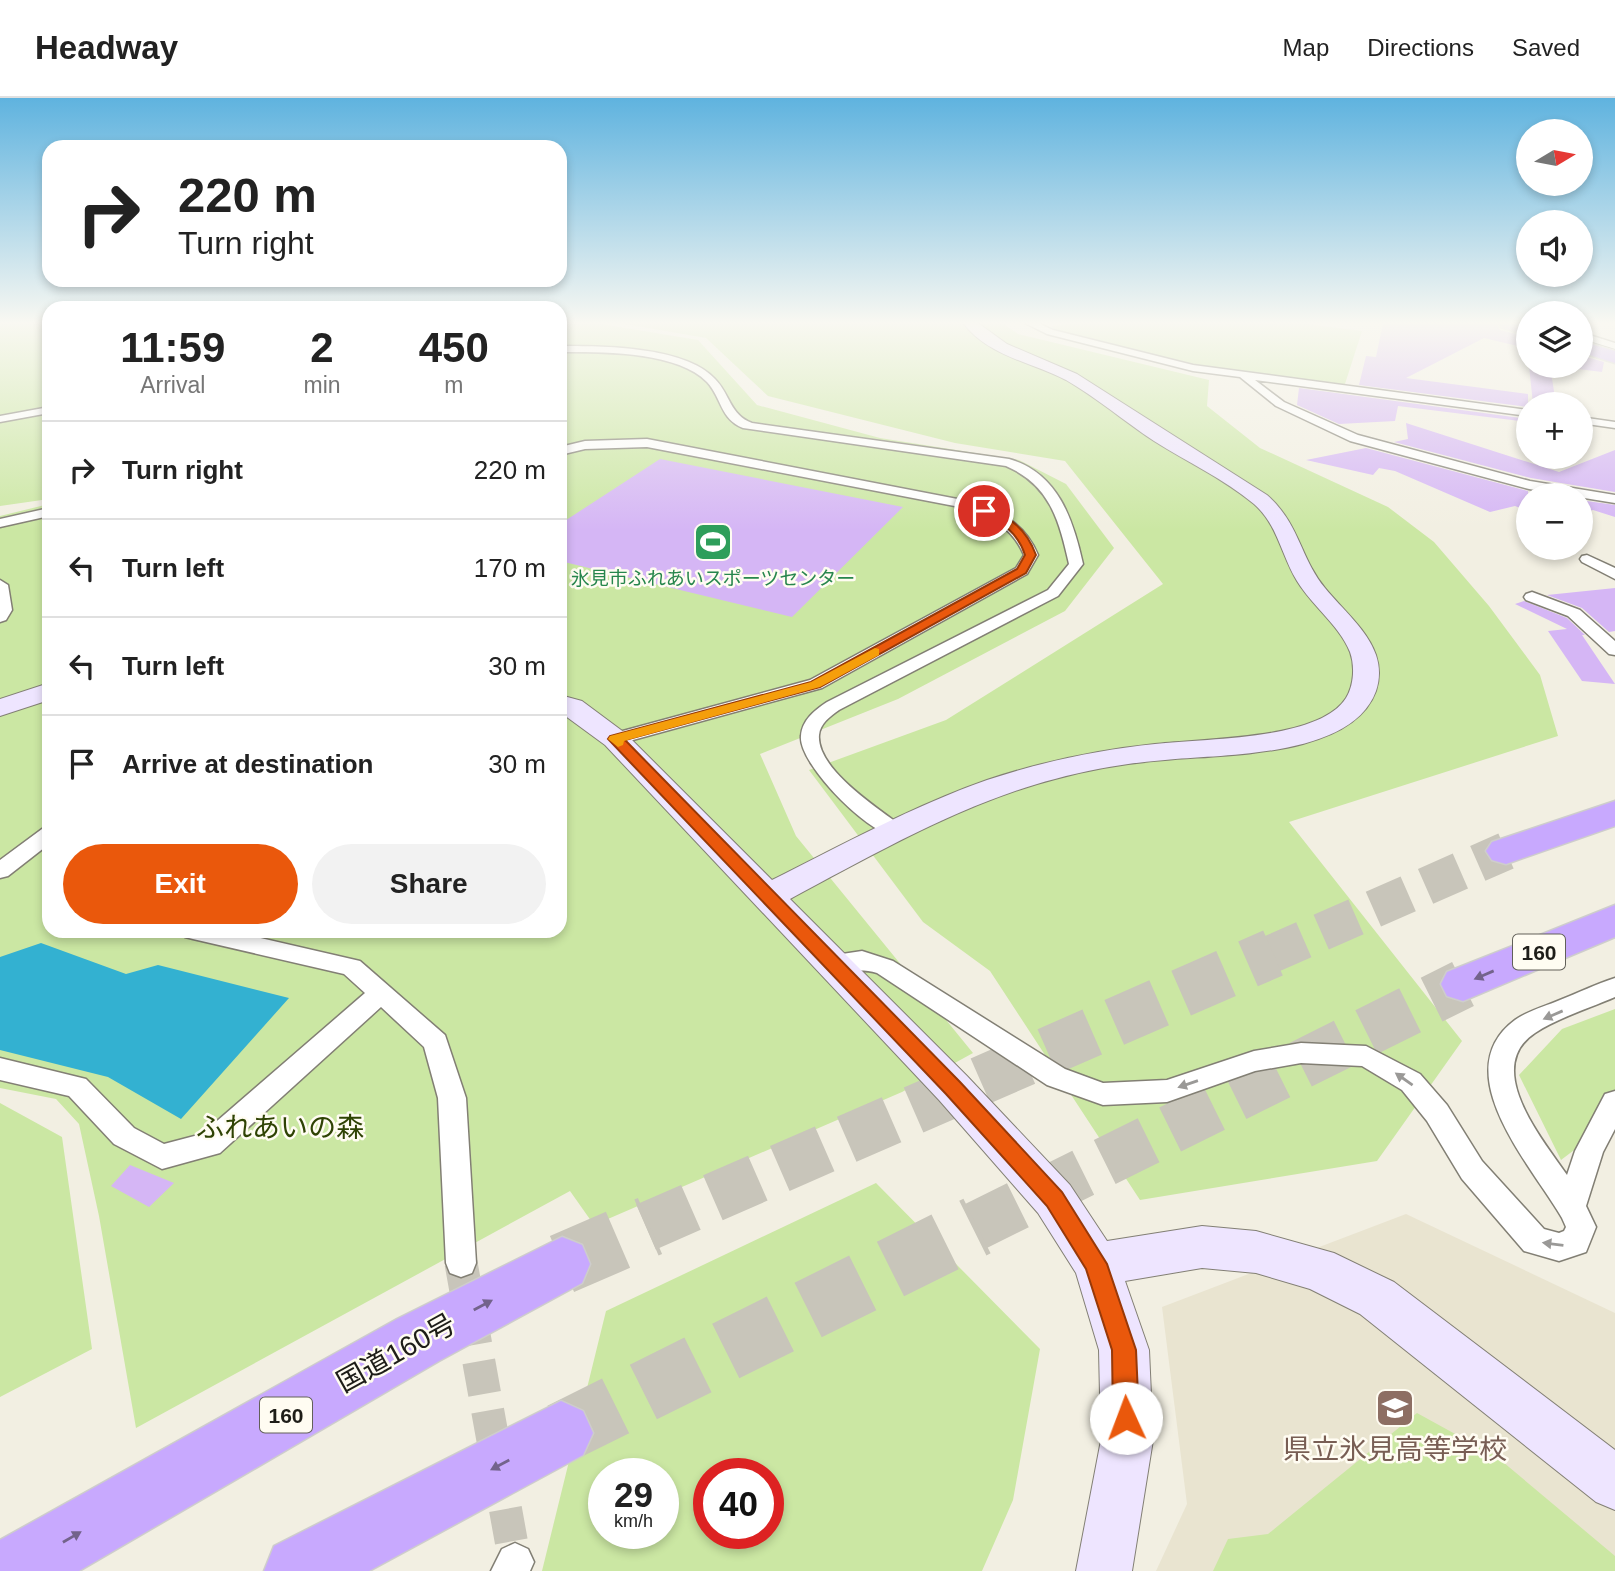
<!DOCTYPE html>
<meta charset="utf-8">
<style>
body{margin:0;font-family:Helvetica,"Noto Sans JP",sans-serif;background:#f2f2f2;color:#222;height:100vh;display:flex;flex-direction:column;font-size:26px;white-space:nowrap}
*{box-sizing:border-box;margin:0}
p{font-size:23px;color:#767676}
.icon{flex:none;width:38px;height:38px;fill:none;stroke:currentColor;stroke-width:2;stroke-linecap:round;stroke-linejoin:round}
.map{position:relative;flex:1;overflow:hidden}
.details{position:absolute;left:42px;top:203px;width:525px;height:637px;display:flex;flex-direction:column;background:#fff;border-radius:21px;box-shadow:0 4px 10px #0003}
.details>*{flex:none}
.hud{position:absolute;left:42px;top:42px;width:525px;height:147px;border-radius:21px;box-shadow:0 4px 10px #0003;background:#fff;color:#222;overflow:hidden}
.needle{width:46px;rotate:80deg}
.fabs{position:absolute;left:1516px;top:21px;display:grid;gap:14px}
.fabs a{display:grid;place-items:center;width:77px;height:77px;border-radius:50%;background:#fff;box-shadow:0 4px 10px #0003;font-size:35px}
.speed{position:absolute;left:588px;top:1360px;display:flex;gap:14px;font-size:35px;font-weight:700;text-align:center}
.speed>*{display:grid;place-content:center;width:91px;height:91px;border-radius:50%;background:#fff;box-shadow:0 4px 10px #0003;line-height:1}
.speed small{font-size:18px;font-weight:400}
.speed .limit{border:10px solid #d22;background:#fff;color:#111}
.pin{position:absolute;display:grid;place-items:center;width:60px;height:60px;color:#fff;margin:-30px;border:4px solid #fff;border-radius:50%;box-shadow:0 2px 7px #0007}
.me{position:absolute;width:77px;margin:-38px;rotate:358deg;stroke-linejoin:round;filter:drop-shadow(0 0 5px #0008)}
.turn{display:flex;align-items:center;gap:24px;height:147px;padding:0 21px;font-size:32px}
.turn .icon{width:91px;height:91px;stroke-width:2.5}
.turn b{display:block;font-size:49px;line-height:60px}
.eta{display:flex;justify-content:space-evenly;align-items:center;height:119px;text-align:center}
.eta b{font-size:42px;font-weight:800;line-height:49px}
.cta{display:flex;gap:14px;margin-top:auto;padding:14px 21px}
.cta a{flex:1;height:80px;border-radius:42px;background:#ea580c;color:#fff;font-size:28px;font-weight:800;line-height:80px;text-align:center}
.cta a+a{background:#f2f2f2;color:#222}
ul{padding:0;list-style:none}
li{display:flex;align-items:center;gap:21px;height:98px;padding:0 21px;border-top:2px solid #e0e0e0}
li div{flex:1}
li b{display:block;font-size:26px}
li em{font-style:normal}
header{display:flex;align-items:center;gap:42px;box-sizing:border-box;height:98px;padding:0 35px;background:#fff;border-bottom:2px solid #e0e0e0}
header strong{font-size:33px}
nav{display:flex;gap:38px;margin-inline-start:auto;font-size:24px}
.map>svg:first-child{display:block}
.built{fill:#e9e4d0}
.green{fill:#cbe7a3;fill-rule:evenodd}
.water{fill:#33b1d1}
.building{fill:#d5b6f5}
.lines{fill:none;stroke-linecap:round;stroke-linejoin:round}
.street-tunnel{stroke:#c8c5ba;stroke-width:33;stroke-dasharray:33 17;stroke-linecap:butt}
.highway-tunnel-far2{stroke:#c8c5ba;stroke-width:38;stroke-dasharray:38 19;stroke-linecap:butt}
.highway-tunnel-far1{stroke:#c8c5ba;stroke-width:49;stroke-dasharray:49 24;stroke-linecap:butt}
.highway-tunnel{stroke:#c8c5ba;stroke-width:61;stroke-dasharray:61 31;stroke-linecap:butt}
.street-casing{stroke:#827f74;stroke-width:3}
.secondary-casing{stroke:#827f74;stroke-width:2}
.highway-casing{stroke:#cecdcc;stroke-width:3}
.street{fill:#fff;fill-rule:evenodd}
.secondary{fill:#eee5ff;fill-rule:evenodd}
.highway{fill:#c8a9fe;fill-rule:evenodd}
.oneway{fill:#73638b}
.oneway2{fill:#9a9997}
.route{fill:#ea580c;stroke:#983908;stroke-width:2}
.slow{fill:#f59e0b}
.labels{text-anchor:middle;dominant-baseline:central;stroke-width:5;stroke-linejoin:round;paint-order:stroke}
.far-leisure-label{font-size:19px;fill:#27864d;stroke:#fffcf2}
.shield{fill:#fffcf2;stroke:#626059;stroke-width:2}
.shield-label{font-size:21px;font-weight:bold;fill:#1e1d18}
.near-park-label{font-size:28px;fill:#2f4304;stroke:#fffcf2}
.near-street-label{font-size:28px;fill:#1e1d18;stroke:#fffcf2}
.near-education-label{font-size:28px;fill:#785e54;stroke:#fffcf2}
</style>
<header>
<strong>Headway</strong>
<nav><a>Map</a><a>Directions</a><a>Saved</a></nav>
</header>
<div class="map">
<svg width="1615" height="1473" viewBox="0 0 1615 1473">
<rect width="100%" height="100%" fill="#f2efe2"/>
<path class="built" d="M1406 1116 1615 1215V1473H1156L1187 1406 1162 1209Z"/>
<path class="green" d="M0 225H49V401L0 408Z
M595 225 698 242 757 307 880 340 1019 362 1066 386 1114 450 1065 513 898 601 760 656 796 738 973 955 902 994 594 1127 570 1093 136 1330 99 1118 79 1026 56 1001 0 990V418L49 406V833H560V226Z
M620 225H1002L1018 236 1209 282 1207 308 1260 350 1388 409 1434 444 1489 508 1540 577 1558 638 1289 724 1462 943 1377 1063 1140 1102 990 873 923 824 809 672 946 622 1163 486 1065 363 955 345 768 298 706 240Z
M1083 225H1299L1362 233 1344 289 1182 266 1055 232 1051 228Z
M1615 911V1021L1561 1062 1519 977 1562 931Z
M0 1005 62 1039 92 1251 0 1299Z
M876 1085 1040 1251 1013 1402 982 1473H542L606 1213ZM604 1376H663V1435H604ZM709 1376H768V1435H709Z
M1417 1315 1497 1359 1615 1458V1473H1213L1228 1441 1268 1436Z"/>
<path class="water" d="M41 845 126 876 158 867 289 900 181 1021 108 979 0 952V859Z"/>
<path class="building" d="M1383 225H1497L1500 232 1528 239V261L1526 250 1484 240 1406 280 1528 296V309L1359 287 1366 258 1376 259Z
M1580 257 1604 264 1602 274 1554 268H1580Z
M1529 268H1550L1556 306H1533Z
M1299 290 1528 321V324L1398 308 1395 323 1339 326 1297 307Z
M1406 325 1559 374 1615 352V394L1531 380 1394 344 1408 341Z
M1366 350 1528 393V413L1515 408 1490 414 1395 373 1379 370 1373 377 1306 362Z
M660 361 842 397 903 409 792 519 560 463V426Z
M1580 402 1615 407V419L1593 412 1580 416Z
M1615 490V533L1609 534 1582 510 1547 497Z
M1524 503 1567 520 1585 537H1582L1615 586 1582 583 1548 533 1567 531 1515 506Z
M130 1067 174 1085 149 1109 111 1088Z"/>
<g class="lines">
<path class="street-tunnel" d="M461 1165 515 1464"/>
<path class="highway-tunnel-far2" d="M1269 857 1506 753"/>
<path class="highway-tunnel-far1" d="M646 1129 1273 855
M974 1129 1463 886"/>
<path class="highway-tunnel" d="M562 1166 650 1128
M561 1335 977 1128"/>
<defs>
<path id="street" d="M1025 225H1038L1053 232 1193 267 1528 312V318L1255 282 1284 304 1358 337 1530 383 1615 397V405L1529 391 1350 343 1276 308 1240 279 1193 273 1047 236Z
M1580 234 1615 245V251L1580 240Z
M560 248C602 248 685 248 715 281 730 296 730 317 752 325L1009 361C1058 375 1073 421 1083 466L1058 498 839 612C831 618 820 625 819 637 816 671 879 711 903 729L906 734 903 739C877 746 798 667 801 638 802 622 815 612 827 604L1048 492 1069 466C1059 422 1050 387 1006 368L743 330C720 321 722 300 707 284 677 253 601 254 560 254Z
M49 309V315L0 324V318Z
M1580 319 1615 324V330L1580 325Z
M647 341 973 404C1003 415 1025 426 1038 457L1027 476 822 590 622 645H608L606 641 608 637 810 582 1016 470 1024 457C1012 429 992 420 965 410L647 349 585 351 560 357V349L585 343Z
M49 410V418L0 429V421Z
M1587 457 1615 470V481L1582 464 1580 461 1582 458Z
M0 482 8 487 12 512 6 522 0 524Z
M1532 494 1580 512 1615 543V557L1609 556 1568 518 1526 502 1524 499 1526 496Z
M49 729V746L8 778 0 780V762L42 731Z
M181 833H230L360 863 445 937 466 1000 476 1165 472 1175 461 1179 450 1175 446 1165 438 1000 424 949 381 909 220 1055 162 1071 114 1046 69 998 0 982V960L86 981 134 1030 164 1046 202 1036 365 895 344 876 193 841 185 839Z
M862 853 893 863 1065 971 1103 985 1167 982 1254 953 1301 945 1366 948 1420 976 1447 1007 1482 1063 1544 1131 1559 1135 1564 1133 1566 1129 1562 1120C1532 1068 1445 974 1515 922 1527 913 1546 908 1560 902 1578 895 1596 886 1615 880V899C1590 910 1557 920 1535 935 1482 970 1543 1042 1567 1077L1575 1053 1605 996 1615 993V1031L1603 1054 1586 1108 1596 1129 1586 1154 1559 1163 1524 1153 1462 1081 1427 1023 1402 992 1362 968 1301 965 1255 973 1167 1004 1103 1007 1047 987 877 875C858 869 840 877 822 871L818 865 822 859Z
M515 1445 528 1451 534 1464 530 1473H491L502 1451Z"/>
<path id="secondary" d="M963 225H978L1007 246 1077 276 1267 397C1300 426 1300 460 1325 490 1342 511 1367 531 1376 557 1380 569 1380 581 1376 593 1352 660 1223 656 1165 662 1128 665 1091 671 1055 681 965 704 872 757 790 801L967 978 1070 1087 1107 1143 1202 1128 1256 1133 1334 1155 1394 1184 1615 1352V1412L1596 1404 1360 1216 1310 1191 1256 1175 1202 1170 1125 1183 1149 1252 1153 1342 1132 1473H1076L1101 1342 1099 1252 1076 1175 1038 1115 939 1002 605 647 560 614V597L582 603 625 635 772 782C842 747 913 708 987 682 1041 664 1098 652 1155 646 1202 640 1319 643 1346 600 1354 587 1355 568 1350 554 1339 527 1312 508 1297 483 1281 457 1278 427 1254 406 1224 381 1187 364 1154 343 1124 323 1097 300 1066 282 1031 264 988 258 963 225Z
M49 585V602L0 618V601Z"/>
<path id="highway" d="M1499 225 1528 226V237L1501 229Z
M1580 243 1615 253V265L1580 254Z
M1615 703V728L1506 766 1492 762 1486 753 1492 744Z
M1615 807V839L1463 903 1447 898 1441 886 1447 874Z
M562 1139 582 1147 590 1166 582 1185 439 1263 79 1473H0V1442L397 1221Z
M561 1303 583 1313 593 1335 583 1357 369 1473H264L274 1448Z"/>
</defs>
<use href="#street" class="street-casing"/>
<use href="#secondary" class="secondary-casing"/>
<use href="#highway" class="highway-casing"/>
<use href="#street" class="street"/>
<use href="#secondary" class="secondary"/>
<use href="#highway" class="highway"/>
</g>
<defs><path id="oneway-solid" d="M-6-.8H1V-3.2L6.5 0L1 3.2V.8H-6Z" transform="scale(1.75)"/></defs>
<g class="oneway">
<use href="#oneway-solid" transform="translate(1484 877) rotate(157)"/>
<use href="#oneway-solid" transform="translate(483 1207) rotate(-28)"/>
<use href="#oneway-solid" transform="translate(500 1367) rotate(152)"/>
<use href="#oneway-solid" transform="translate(72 1439) rotate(-30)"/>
</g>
<g class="oneway2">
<use href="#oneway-solid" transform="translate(1553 917) rotate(157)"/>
<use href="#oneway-solid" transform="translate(1404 981) rotate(-145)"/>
<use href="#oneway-solid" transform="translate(1188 986) rotate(161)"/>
<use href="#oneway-solid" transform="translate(1553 1146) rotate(-173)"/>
</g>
<linearGradient id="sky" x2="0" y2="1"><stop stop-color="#5fb3df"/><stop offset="0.52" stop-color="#f9f8f2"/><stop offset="1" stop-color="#f9f8f2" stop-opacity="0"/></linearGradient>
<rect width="1615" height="432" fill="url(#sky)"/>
<path class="route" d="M984 410C1010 417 1027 432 1036 457L1026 475 820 589 625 642 960 984 1062 1094 1107 1166 1136 1252 1139 1320 1135 1329 1126 1333 1117 1329 1113 1320 1112 1252 1086 1171 1047 1108 946 996 608 641 610 638 811 584 1017 471 1025 457C1018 435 1002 423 980 415V411Z"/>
<path class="slow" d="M875 550 879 551V557L820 589 624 643 623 647 618 649 608 641 610 638 811 584Z"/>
<defs>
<symbol id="stadium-square" viewBox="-11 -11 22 22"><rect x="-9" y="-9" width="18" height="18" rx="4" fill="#2e9e5b" stroke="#fffcf2"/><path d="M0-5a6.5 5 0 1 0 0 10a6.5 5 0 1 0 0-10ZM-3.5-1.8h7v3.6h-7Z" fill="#fff"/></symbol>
<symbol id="school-square" viewBox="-11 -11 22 22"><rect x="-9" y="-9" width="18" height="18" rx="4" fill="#8d6e63" stroke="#fffcf2"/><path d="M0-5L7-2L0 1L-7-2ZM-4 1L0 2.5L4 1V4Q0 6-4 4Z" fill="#fff"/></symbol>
</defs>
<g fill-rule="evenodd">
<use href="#stadium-square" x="691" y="422" width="44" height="44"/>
<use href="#school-square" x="1373" y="1288" width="44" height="44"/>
</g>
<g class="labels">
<g class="far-leisure-label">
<text x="713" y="480">氷見市ふれあいスポーツセンター</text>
</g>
<g class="shield">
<rect x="1513" y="836.5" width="52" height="35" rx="5"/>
<rect x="260" y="1299.5" width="52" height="35" rx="5"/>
</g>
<g class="shield-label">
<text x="1539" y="854">160</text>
<text x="286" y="1317">160</text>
</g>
<g class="near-park-label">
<text x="280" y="1029">ふれあいの森</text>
</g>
<g class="near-street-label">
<text transform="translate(396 1255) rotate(-29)">国道160号</text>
</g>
<g class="near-education-label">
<text x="1395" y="1351">県立氷見高等学校</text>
</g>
</g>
</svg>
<div class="fabs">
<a><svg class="needle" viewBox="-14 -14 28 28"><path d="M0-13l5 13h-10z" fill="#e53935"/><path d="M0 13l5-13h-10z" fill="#767676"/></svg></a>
<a><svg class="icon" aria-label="sound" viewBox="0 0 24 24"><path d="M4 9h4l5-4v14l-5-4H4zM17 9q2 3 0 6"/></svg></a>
<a><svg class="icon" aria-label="layers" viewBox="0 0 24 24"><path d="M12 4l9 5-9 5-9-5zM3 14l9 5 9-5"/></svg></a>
<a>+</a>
<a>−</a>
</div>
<div class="speed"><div>29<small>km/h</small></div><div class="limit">40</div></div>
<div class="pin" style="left:984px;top:413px;background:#d93025"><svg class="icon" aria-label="arrive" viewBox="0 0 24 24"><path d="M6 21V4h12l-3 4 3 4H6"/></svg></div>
<svg class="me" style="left:1126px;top:1320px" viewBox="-20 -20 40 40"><circle r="19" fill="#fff"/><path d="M0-13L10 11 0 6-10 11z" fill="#ea580c"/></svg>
<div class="hud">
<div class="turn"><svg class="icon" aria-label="right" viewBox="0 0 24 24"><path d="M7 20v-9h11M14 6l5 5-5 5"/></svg><div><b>220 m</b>Turn right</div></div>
</div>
<section class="details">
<div class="eta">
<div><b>11:59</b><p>Arrival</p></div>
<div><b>2</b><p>min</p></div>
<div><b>450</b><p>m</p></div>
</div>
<ul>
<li><svg class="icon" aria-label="right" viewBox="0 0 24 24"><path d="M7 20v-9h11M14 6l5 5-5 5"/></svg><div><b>Turn right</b></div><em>220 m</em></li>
<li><svg class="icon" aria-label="left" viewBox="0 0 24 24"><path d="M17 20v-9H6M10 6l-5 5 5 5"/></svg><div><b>Turn left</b></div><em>170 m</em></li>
<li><svg class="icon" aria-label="left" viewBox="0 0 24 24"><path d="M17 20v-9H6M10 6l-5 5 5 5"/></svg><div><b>Turn left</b></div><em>30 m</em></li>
<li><svg class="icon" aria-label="arrive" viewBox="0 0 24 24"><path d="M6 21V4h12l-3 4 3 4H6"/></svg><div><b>Arrive at destination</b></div><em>30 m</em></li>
</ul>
<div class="cta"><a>Exit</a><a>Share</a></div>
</section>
</div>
